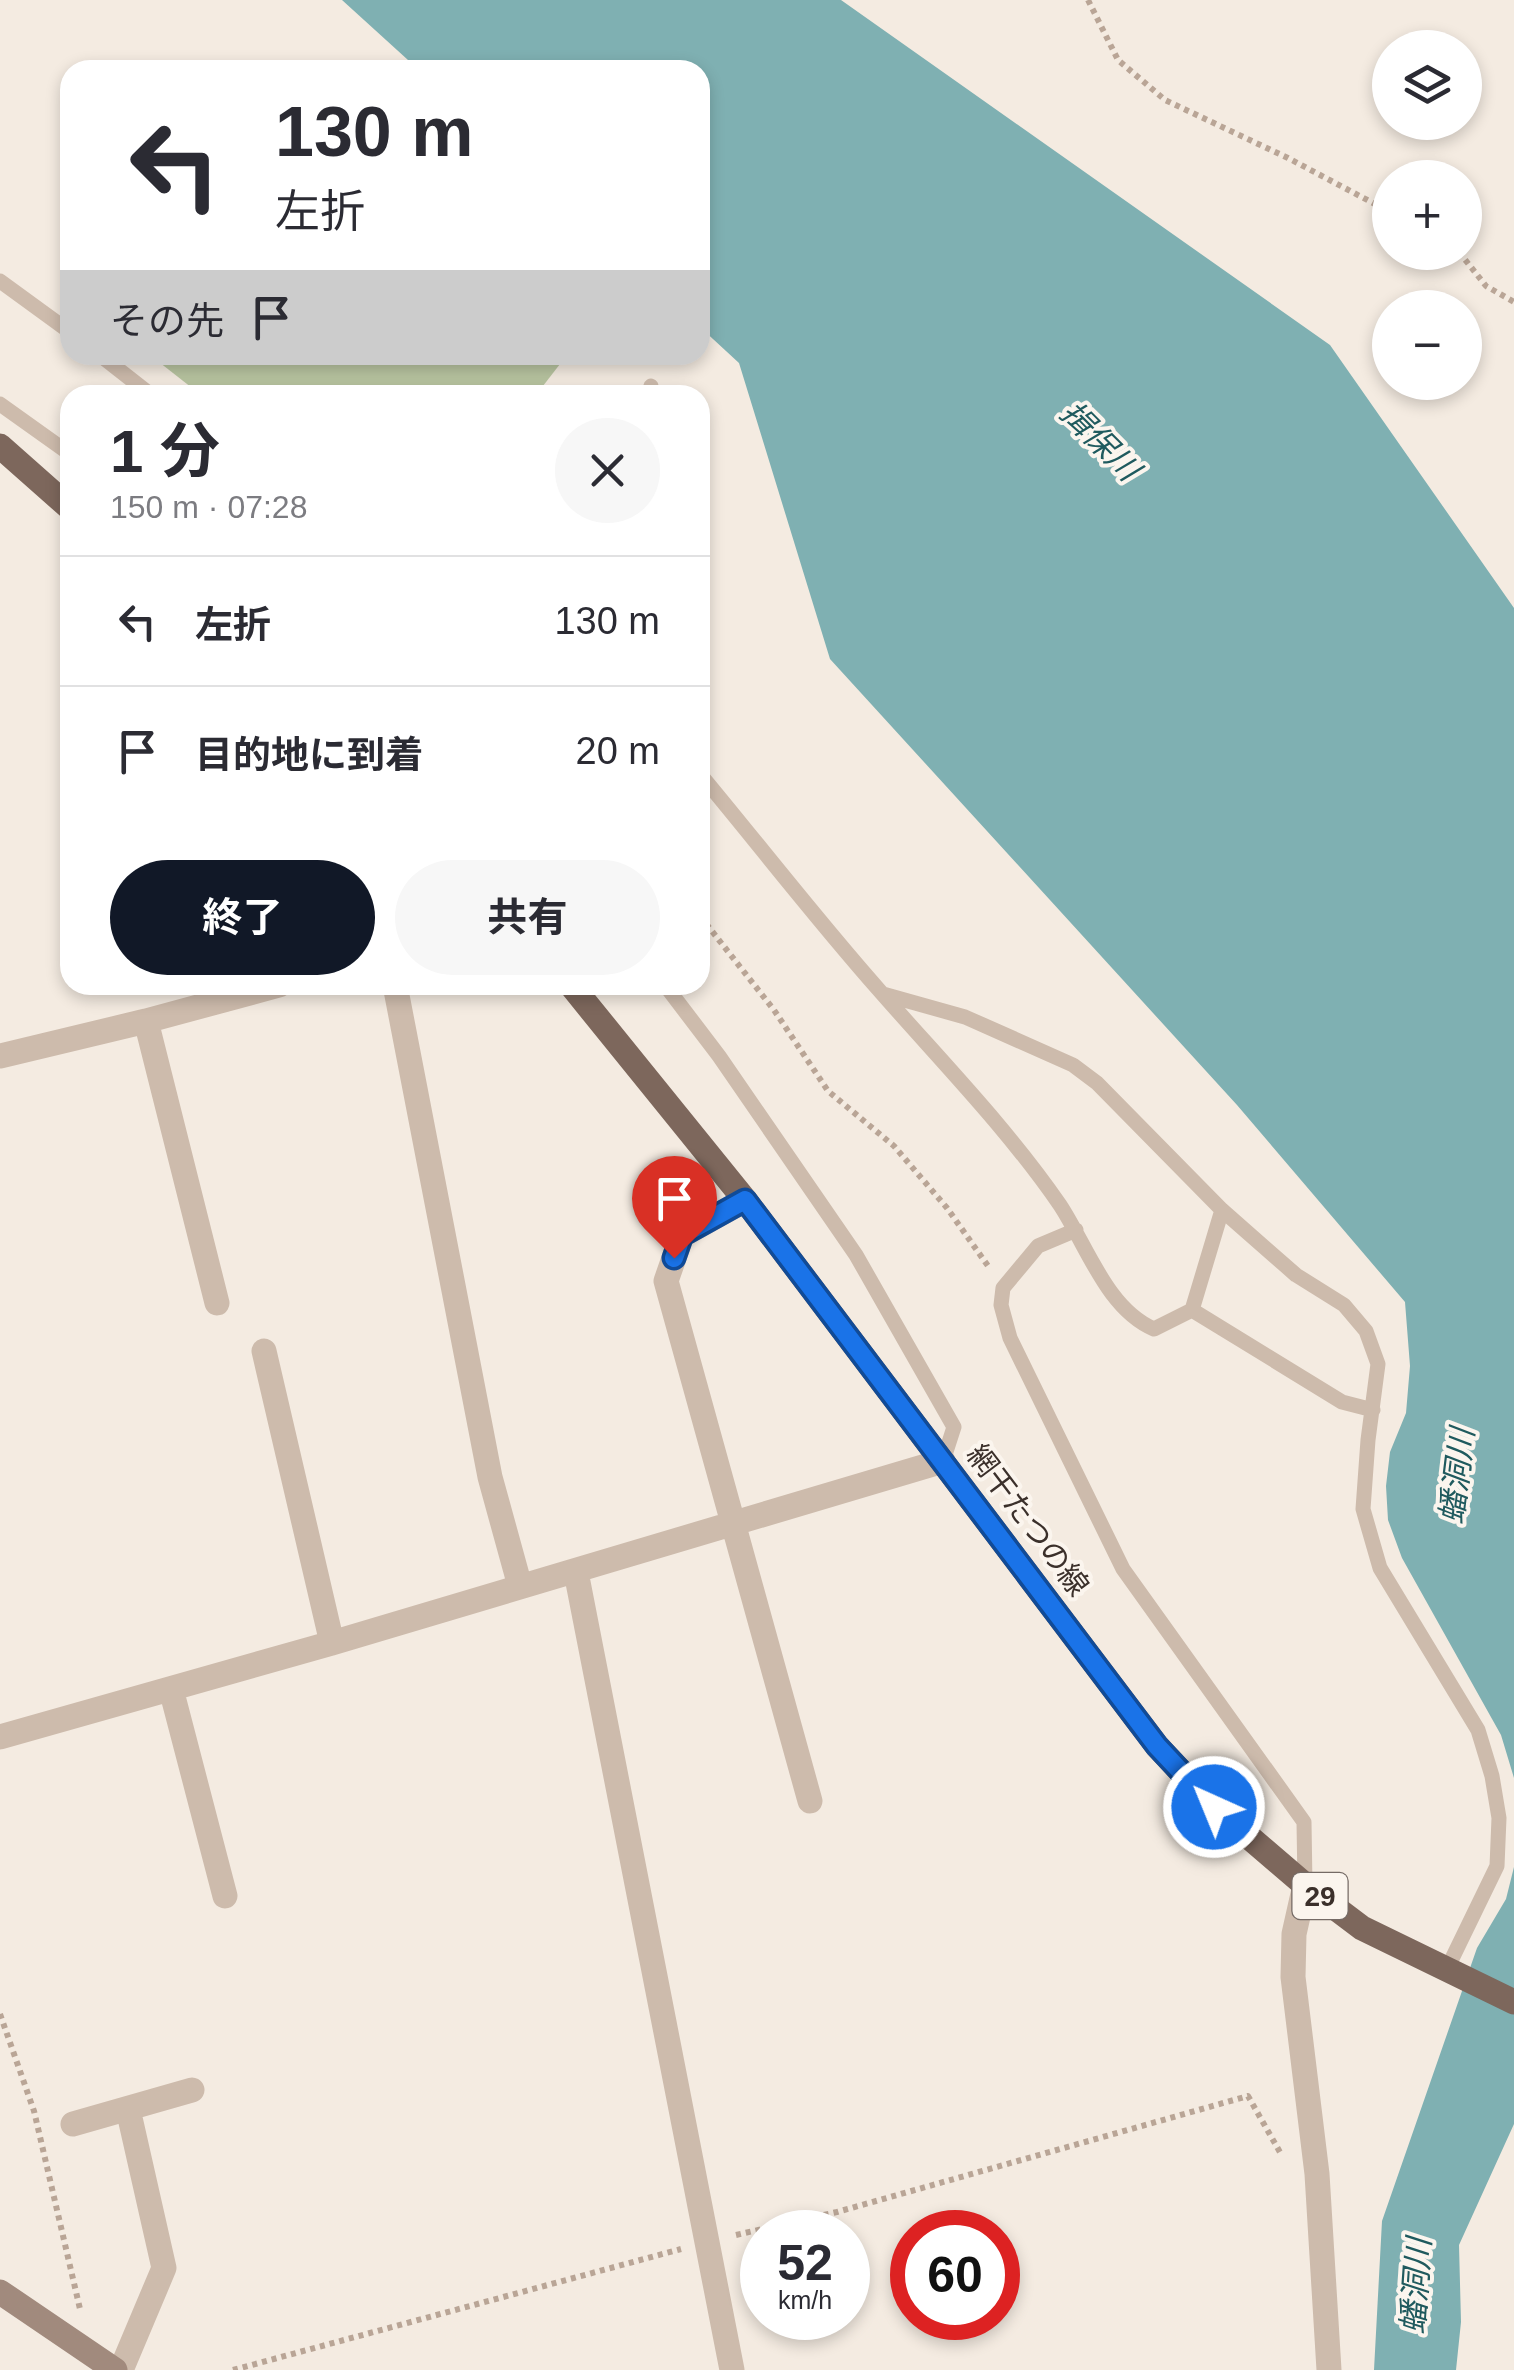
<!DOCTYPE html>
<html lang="ja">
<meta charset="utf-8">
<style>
body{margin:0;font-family:Arial,"Noto Sans JP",sans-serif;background:#f7f7f7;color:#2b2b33;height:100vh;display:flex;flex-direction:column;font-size:38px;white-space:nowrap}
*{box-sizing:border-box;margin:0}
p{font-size:32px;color:#7c7c81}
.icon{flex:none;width:55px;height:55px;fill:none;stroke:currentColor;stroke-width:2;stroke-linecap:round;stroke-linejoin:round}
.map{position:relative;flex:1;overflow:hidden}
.drawer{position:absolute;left:60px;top:385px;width:650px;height:610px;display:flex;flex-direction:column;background:#fff;border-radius:30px;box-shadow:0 5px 15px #0003}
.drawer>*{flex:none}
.hud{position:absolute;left:60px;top:60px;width:650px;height:305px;border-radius:30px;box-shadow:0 5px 15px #0003;background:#fff;color:#2b2b33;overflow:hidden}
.fabs{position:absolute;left:1372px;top:30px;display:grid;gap:20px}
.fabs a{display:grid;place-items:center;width:110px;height:110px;border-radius:50%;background:#fff;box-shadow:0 5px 15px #0003;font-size:50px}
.speed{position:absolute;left:740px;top:2210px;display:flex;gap:20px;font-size:50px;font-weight:700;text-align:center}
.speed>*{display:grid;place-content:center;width:130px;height:130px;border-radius:50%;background:#fff;box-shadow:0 5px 15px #0003;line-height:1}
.speed small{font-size:25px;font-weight:400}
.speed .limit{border:15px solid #d22;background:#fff;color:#111}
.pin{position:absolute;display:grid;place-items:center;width:85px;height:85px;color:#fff;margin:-102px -42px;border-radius:50% 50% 50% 0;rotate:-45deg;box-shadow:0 0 10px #0007}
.pin .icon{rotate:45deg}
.me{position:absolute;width:110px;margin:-55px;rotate:316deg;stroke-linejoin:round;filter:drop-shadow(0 0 8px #0008)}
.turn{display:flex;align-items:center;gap:35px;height:210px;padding:0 50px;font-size:45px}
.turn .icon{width:130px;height:130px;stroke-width:2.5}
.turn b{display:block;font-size:70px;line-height:85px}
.then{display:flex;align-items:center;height:95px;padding:0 50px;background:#0003;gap:20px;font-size:38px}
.round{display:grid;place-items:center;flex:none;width:105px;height:105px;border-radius:52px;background:#f7f7f7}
.head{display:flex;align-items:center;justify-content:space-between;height:170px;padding:0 50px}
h1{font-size:60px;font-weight:700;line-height:75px}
.cta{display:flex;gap:20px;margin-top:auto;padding:20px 50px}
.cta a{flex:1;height:115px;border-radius:60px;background:#111827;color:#fff;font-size:40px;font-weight:700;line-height:115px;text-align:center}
.cta a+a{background:#f7f7f7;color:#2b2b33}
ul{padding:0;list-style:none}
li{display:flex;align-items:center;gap:30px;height:130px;padding:0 50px;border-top:2px solid #e1e1e2}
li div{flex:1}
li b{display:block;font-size:38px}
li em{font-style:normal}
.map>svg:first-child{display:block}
.green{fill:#b8c4a0}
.water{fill:#7fb0b2}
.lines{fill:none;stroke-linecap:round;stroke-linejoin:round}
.path{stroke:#b9a596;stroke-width:6;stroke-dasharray:5 5;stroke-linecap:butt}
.lane{stroke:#cdbbac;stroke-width:15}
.street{stroke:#cdbbac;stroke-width:25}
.secondary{stroke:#a18a7d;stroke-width:25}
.primary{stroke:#7d675c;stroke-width:25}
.route-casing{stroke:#114b97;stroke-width:25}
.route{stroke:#1a73e8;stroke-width:18}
.labels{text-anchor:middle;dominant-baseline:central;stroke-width:8;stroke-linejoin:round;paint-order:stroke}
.shield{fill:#fbf5ee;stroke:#756b66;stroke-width:2.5}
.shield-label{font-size:28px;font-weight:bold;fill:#3b302b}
.street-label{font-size:30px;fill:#3b302b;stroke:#fbf5ee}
.water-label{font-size:32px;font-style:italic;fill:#1f5a5e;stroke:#fbf5ee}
</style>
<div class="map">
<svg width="1514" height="2370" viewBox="0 0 1514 2370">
<rect width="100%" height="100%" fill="#f4ebe1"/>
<path class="green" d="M150 355H567L536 395H201Z"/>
<path class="water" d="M342 0H841L1330 345 1514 608V1778L1501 1735 1402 1558 1388 1520 1386 1486 1390 1452 1406 1413 1410 1366 1405 1302 1237 1105 830 659 739 363 700 327V70H419Z
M1514 1867V2124L1459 2245 1461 2322 1456 2370H1374L1382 2221 1477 1948 1506 1899Z"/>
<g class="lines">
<path class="path" d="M1088 0 1118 60 1165 100 1288 158 1390 212
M1459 252 1486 286 1514 302
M700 916 774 1010 828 1091 894 1146 947 1208 988 1266
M0 2014 34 2111 80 2309
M736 2235 837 2212 1248 2096 1281 2154
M233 2370 681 2249"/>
<path class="lane" d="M0 281 70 332
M100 355 151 395
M649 395 651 386
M0 404 70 454
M700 774C760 846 817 920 879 990 941 1061 1007 1128 1060 1205 1087 1246 1107 1309 1154 1329L1192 1310 1342 1402 1373 1410
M665 985 719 1056 856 1255 954 1427 943 1461
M883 994 965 1017 1073 1065 1097 1083 1222 1210 1296 1275 1344 1305 1366 1331 1378 1364 1368 1440 1363 1509 1380 1568 1478 1730 1492 1776 1499 1818 1497 1866 1447 1969
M1076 1230 1038 1246 1003 1288 1001 1305 1010 1338 1123 1569 1304 1822 1305 1885
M1192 1310 1222 1210"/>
<path class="street" d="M395 985 490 1477 520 1586
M146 1021 217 1303
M0 1056 146 1021 279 985
M745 1200 682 1235 666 1281 810 1801
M264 1351 332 1643
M576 1572 732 2370
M171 1689 225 1896
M0 1737 332 1643 943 1461
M1305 1885 1294 1934 1293 1977 1317 2174 1329 2370
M73 2124 192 2090
M121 2370 164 2268 128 2109"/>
<path class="secondary" d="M0 2292 115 2370"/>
<path class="primary" d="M0 446 70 508
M571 985 745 1200 1157 1746 1214 1807 1305 1885 1362 1928 1514 2002"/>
</g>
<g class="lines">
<defs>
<path id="route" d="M674 1258 682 1235 745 1200 1157 1746 1214 1807"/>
</defs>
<use href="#route" class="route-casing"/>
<use href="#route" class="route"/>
</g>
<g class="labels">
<rect class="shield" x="1292.5" y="1873" width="55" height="46" rx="8"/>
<g class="shield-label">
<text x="1320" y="1896">29</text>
</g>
<g class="street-label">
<text transform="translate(1028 1520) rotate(53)">網干たつの線</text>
</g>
<g class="water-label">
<text transform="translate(1100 441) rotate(45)">揖保川</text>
<text transform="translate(1457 1476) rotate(-83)">蟠洞川</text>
<text transform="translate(1416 2286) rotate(-86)">蟠洞川</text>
</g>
</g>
</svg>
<div class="fabs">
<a><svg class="icon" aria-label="layers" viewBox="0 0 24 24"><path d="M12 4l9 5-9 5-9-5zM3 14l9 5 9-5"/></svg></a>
<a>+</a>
<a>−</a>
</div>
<div class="speed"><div>52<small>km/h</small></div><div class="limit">60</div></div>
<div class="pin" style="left:674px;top:1258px;background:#d93025"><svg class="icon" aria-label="arrive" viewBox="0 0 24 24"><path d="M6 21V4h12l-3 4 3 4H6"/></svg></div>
<svg class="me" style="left:1214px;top:1807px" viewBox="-20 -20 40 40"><circle r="17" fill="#1a73e8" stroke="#fff" stroke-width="3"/><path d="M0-11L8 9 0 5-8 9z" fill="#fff"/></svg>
<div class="hud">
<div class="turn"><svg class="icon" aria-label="left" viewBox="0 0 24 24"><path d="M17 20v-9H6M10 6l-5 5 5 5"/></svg><div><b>130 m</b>左折</div></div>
<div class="then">その先<svg class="icon" aria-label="arrive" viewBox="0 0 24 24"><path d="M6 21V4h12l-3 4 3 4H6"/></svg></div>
</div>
<section class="drawer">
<div class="head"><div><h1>1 分</h1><p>150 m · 07:28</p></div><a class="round"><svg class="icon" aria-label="close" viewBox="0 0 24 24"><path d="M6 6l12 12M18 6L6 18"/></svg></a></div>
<ul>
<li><svg class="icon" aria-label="left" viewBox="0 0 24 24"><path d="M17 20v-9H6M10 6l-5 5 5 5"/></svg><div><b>左折</b></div><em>130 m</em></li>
<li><svg class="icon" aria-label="arrive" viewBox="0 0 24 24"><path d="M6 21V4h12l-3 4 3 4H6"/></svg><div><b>目的地に到着</b></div><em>20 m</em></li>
</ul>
<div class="cta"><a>終了</a><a>共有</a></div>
</section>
</div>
